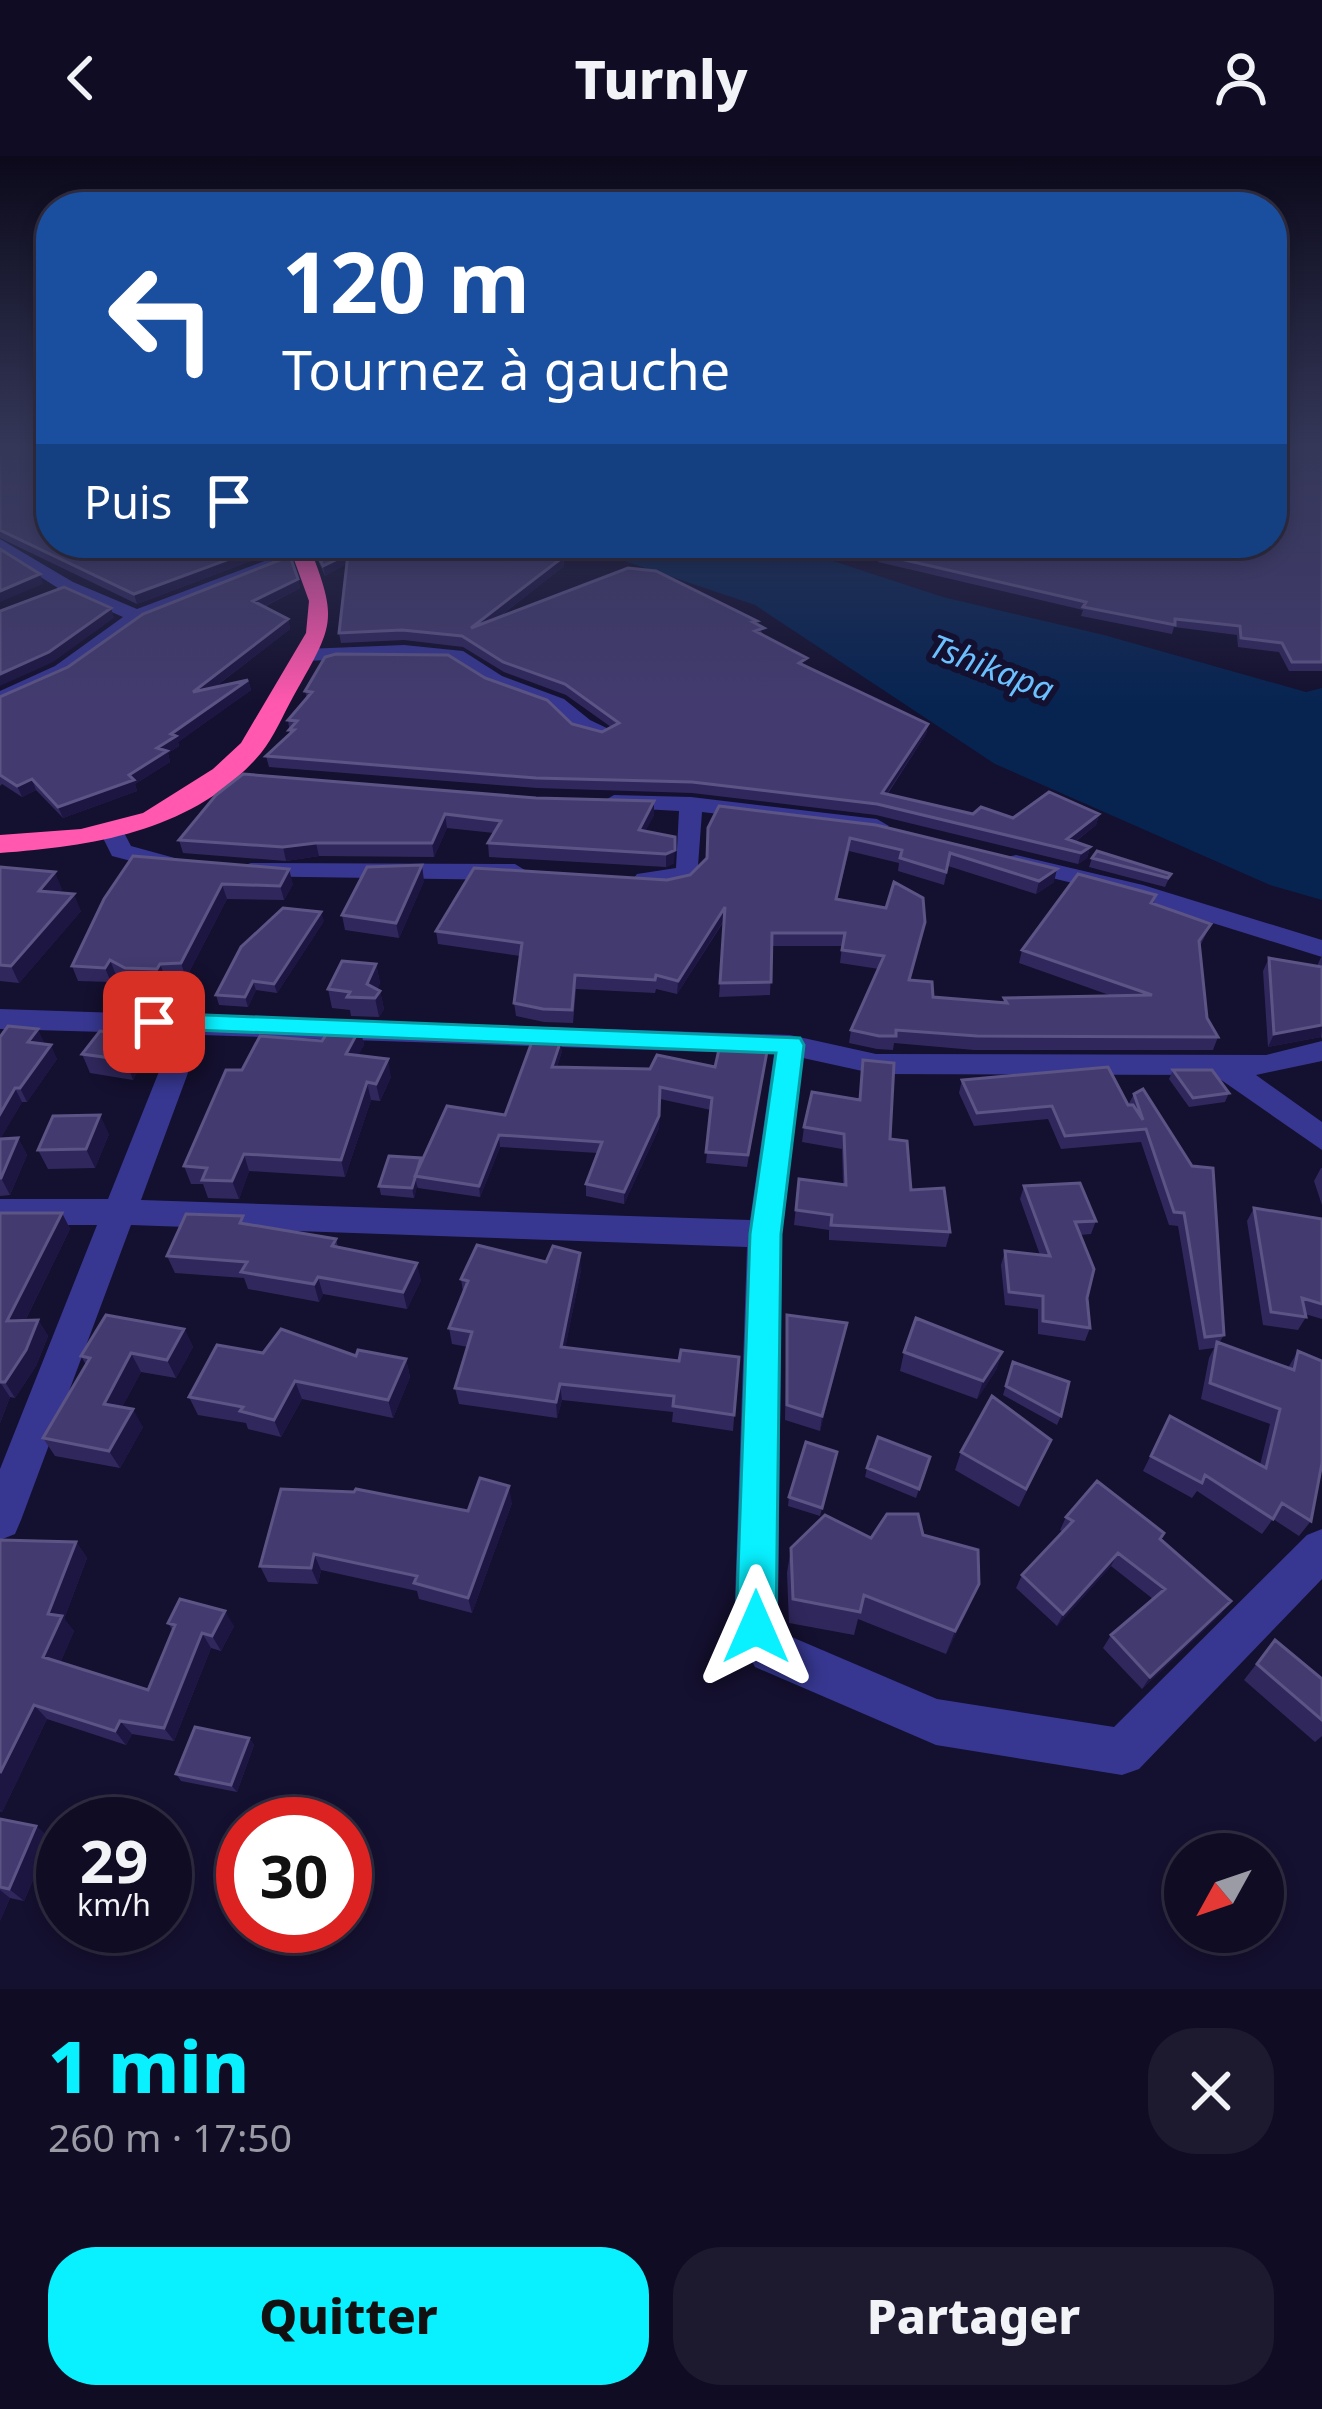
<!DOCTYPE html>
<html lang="fr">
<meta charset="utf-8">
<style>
body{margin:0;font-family:"Noto Sans",sans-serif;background:#1d1a30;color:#f1f3f6;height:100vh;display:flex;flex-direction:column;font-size:45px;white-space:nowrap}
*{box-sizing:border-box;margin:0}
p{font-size:39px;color:#9b9ba6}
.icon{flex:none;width:66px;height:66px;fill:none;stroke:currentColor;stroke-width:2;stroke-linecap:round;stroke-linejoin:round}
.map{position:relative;height:1833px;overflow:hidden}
.panel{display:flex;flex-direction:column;background:#0f0c23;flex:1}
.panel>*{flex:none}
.top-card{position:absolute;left:36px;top:36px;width:1251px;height:366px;border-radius:48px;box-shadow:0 6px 18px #0003,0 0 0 3px #2f2c41;background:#1a4fa0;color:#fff;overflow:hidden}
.needle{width:78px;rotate:230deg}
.fabs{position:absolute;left:1164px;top:1677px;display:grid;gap:24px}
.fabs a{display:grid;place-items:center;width:120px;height:120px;border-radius:50%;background:#0f0c23;box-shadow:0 6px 18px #0003,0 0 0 3px #2f2c41;font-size:60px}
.speed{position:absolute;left:36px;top:1641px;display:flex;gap:24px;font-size:60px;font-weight:700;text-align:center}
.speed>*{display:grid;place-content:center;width:156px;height:156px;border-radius:50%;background:#0f0c23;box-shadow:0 6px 18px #0003,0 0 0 3px #2f2c41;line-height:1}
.speed small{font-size:30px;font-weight:400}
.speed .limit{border:18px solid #d22;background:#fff;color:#111}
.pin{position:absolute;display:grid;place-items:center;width:102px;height:102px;color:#fff;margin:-51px;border-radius:24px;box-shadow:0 6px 18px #0006}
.me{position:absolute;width:132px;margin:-66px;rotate:0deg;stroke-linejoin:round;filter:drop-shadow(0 0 9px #0008)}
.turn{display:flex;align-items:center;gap:42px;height:252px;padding:0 48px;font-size:54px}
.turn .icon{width:156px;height:156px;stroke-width:2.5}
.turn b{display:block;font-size:84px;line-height:102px}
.then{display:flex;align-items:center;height:114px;padding:0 48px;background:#0003;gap:24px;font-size:45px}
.round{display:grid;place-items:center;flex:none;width:126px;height:126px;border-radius:48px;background:#1d1a30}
.overview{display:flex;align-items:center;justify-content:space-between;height:204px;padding:0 48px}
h1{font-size:72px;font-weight:800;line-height:90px;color:#09f0ff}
.button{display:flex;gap:24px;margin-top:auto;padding:24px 48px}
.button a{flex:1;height:138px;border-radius:48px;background:#09f0ff;color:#111;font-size:48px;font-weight:800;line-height:138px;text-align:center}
.button a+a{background:#1d1a30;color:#f1f3f6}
header{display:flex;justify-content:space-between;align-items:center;height:156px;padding:0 48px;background:#0f0c23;font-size:54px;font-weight:800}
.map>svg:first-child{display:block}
.water{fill:#072451}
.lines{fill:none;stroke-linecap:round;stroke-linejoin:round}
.street{fill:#373791;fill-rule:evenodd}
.highway{fill:#ff58ae;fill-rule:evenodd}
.wall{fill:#30285d}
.shaded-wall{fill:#1d1643}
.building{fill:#433b6f;stroke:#5c5485;stroke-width:3}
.route{fill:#09f0ff;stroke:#069ca6;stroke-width:3}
.labels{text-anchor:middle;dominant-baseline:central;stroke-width:12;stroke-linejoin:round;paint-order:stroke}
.far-water-label{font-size:33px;font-style:italic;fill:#6bc0ff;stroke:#14102f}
</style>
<header><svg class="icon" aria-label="back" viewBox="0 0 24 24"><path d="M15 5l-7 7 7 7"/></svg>Turnly<svg class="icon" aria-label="person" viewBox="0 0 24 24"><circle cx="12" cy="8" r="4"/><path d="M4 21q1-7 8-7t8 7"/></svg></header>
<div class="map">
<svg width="1322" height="1833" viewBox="0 0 1322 1833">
<rect width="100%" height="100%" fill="#14102f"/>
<path class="water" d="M571 387H778L943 441 1104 479 1306 536 1322 532V744L1270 729 995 608 755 449Z"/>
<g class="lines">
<path class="street" d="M0 383 73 426 137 453 294 394 309 398 144 464 69 518 0 549V535L55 510 123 461 61 434 0 395Z
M404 489 463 495 502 520 564 543 590 564 615 576 604 582 574 574 550 551 488 528 451 505 404 501 305 505 295 499 305 493Z
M614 639 691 641 877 663 889 670 877 677 702 656 697 723 646 731 633 723 637 718 676 712 679 655 606 651 602 646Z
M112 669 121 671 131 690 182 704 185 709 173 716 112 700 100 676Z
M1016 699 1143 729 1322 784V801L1126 740 1007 711 1004 706 1007 701Z
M251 707 515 708 528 716 515 724 242 720 238 715 242 710Z
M0 853 790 879 876 898 1266 899 1322 885V905L1256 919 1322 966V994L1214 919 876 918 803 902 782 1078 778 1465 787 1479 937 1543 1114 1571 1307 1379 1322 1373V1423L1139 1613 1122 1619 936 1589 755 1511 734 1471 747 1091 131 1069 21 1364 15 1378 0 1384V1313L97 1069H0V1043H108L174 878 0 873ZM202 879 774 898 750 1064 141 1044Z"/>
<path class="highway" d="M288 387H308C339 466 334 468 293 541 283 559 274 581 261 597 195 675 95 690 0 697V679L81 673 143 657 213 613 241 587 306 477 309 445Z"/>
</g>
<path class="wall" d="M0 291 285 392 137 448 0 382Z
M1322 291V515H1289L1279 496 1238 491 1237 479 1174 471 1172 478 1081 460 1083 454 878 406 879 398 881 397 850 390V387H1272Z
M310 387H542V390L534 395 563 401 564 410 498 462 757 465V468L764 480 807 511 928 568 926 578 887 639 973 658 1013 662 1099 658 1096 669 1075 686 1090 691 1087 702 1078 708 876 659 692 637 537 632 269 611 266 600 290 578 288 564 307 542 305 535 485 522 572 568 602 576 611 571 566 539 504 516 463 491 404 484 341 487 339 477 346 408 325 420Z
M298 423 300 432 264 451 288 463 290 473 215 531 248 524 251 534 178 586 179 590 168 597 170 606 135 628 137 635 63 662 36 634 22 641 2 628 0 630V541Z
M216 639 654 659 645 675 674 707 666 711 489 701 488 687 494 677 447 672 434 701 319 700 286 705 183 697 179 684Z
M876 669 1054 726 1036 738 948 710 944 729 898 715 899 707 849 695 837 743 925 766 910 825 933 841 1003 847 1004 842 1112 840 1019 807 1022 794 1156 739 1153 748 1211 768 1200 790 1207 862 1218 881 1213 894H974L894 887 893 894 877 893 849 887 851 874 879 813 840 807 842 790H772L770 839 719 841 724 765 677 838 656 833 655 837 576 833 573 867 544 866 516 860 514 847 520 800 438 788 436 775 690 719Z
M133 700 293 728 284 744 227 743 186 822 166 823 163 828 131 827 116 819 111 826 78 825 72 810Z
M1092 702 1171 718 1165 731 1089 711Z
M0 711 62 733 58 737 81 755 19 827 0 825Z
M424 725 399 782 345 774 342 759Z
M324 765 277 837 256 834 248 851 219 849 216 839Z
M1322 799V883L1321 881 1268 891 1263 815 1269 802 1317 810Z
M376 808 380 827 377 833 380 835 384 853 379 861 351 860 350 854 332 852 328 833Z
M360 872 364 889 358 899 391 921 380 945 371 944 345 1021 249 1015 239 1043 208 1042 203 1028H191L184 1010 322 885Z
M0 881 44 886 43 888 57 903 27 946H22L0 983 18 982 27 999 10 1039 0 1040Z
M768 890 747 1011 706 1007 711 954 660 943 659 972 624 1048 586 1040V1028L598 997 500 991 480 1041 418 1032 417 1030 414 1042 381 1039 379 1030 505 959 562 895 557 911 650 913 715 911Z
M82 898 146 900 133 924 90 917Z
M863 904 890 983 911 1034 950 1076 946 1091 829 1084V1074L794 1069 799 1023 843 1028 842 993 802 986 804 971 859 944Z
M1173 914 1229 937 1225 946 1189 951 1169 923Z
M962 924 1128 949 1134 938 1143 933 1224 1179 1219 1187 1288 1212 1298 1195 1311 1365 1299 1380 1273 1363 1262 1378 1197 1335 1192 1342 1143 1315 1170 1260 1260 1309 1270 1268 1201 1243 1209 1202 1214 1192 1199 1194 1178 1070 1169 1069 1141 986 1061 993 1048 963 974 970 959 937Z
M109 978 95 1012 48 1013 38 994Z
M1321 1012H1322V1049L1314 1025Z
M1024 1030 1096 1065 1091 1078 1080 1079 1090 1172 1085 1185 1038 1178V1153L1005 1149 1001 1109 1005 1095 1040 1099 1020 1043Z
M1254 1052 1322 1063V1163L1305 1158 1306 1161 1298 1174 1263 1169 1247 1065Z
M0 1057H62L70 1073 25 1165 38 1164 48 1180 36 1210 15 1242 10 1241 0 1267Z
M246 1068 336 1083 338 1092 421 1124 407 1153 323 1138 319 1146 248 1133 244 1122 175 1117 167 1100Z
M581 1114 565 1192 679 1205 739 1201 733 1275 672 1266 673 1256 562 1244 557 1262 459 1248 455 1232 468 1191 452 1188 449 1172 463 1136 461 1123Z
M787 1159 847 1167 820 1275 785 1264Z
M184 1173 193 1191 176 1222 141 1216 122 1251 143 1271 120 1312 55 1300 43 1282 86 1209 81 1200Z
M904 1196H1002L996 1214 977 1243 900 1215Z
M263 1197 356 1200 406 1203 410 1221 393 1262 302 1243 281 1281 248 1273 246 1267 198 1259 189 1241Z
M1013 1206 1061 1260 1057 1269 1003 1239Z
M837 1296 820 1360 788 1350 789 1341Z
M961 1296 1043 1302 1019 1351 955 1314Z
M930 1301 916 1342 865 1321 867 1312Z
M512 1347 472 1457 419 1443 417 1435 321 1414 318 1428 268 1426 260 1410 468 1355Z
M1066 1361 1160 1384 1222 1457 1142 1533 1103 1492 1111 1479 1153 1443 1111 1410 1057 1470 1016 1432 1022 1419 1063 1376 1060 1374Z
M923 1379 979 1428 946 1498 858 1463 854 1479 789 1467 787 1417 791 1392 871 1382Z
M0 1384 76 1386 87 1402 64 1463 74 1475 60 1507 148 1534 173 1475 168 1467 234 1470 221 1495 211 1492 174 1585 132 1578 126 1589 47 1563 2 1656 0 1655Z
M1275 1484 1322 1523V1580L1315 1586 1244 1524Z
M249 1582 254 1589 237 1636 181 1625 176 1618Z
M0 1663 51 1682 24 1745 10 1742 0 1765Z"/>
<path class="shaded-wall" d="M273 387H287L285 392 137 448 134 438Z
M530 387H542V390L522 401 521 392Z
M348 398 349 407 325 420 323 410Z
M563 401 564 410 472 482 471 472Z
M40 418 43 428 0 446V435Z
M298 423 300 432 255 455 253 445Z
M111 452 114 462 53 506 0 530V518Z
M288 463 290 473 195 546 193 536Z
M248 524 251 534 178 586 179 590 168 597 170 606 135 628 137 635 63 662 58 651 129 619 171 578Z
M928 568 926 578 880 648 882 637Z
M32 623 36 634 22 641 17 630Z
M654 645V659L639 688V674Z
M445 658 447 672 434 701 432 687Z
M1099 658 1096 669 1064 694 1067 683Z
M316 687 319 700 286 705 283 691Z
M1090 691 1087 702 1078 708 1081 697Z
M675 694 674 707 666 711V698Z
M422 709 424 725 399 782 396 767Z
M289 713 293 728 284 744 280 730Z
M1057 713 1054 726 1036 738 1039 725Z
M55 716 62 733 46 751 39 735Z
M222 728 227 743 186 822 181 807Z
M74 738 81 755 19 827 11 810Z
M725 751 724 764 677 838 678 825Z
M321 756 324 765 277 837 274 828Z
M110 804 116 819 111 826 105 812Z
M160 808 166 823 163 828 157 813Z
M376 808 380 827 374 842 367 828Z
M253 825 256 834 248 851 245 841Z
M380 835 384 853 379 861 375 842Z
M1322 869 1321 881 1268 891 1274 878Z
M360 872 364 889 350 915 346 898Z
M38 873 44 886 35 900 28 886Z
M138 881 146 900 133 924 126 904Z
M561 884 562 895 553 923 552 911Z
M51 889 57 903 27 946 20 932Z
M388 903 391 921 380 945 376 928Z
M367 926 371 944 345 1021 341 1004Z
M660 931 659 972 624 1048V1036Z
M15 932 22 946 0 984V958Z
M100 959 109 978 95 1012 86 993Z
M499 979 500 991 480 1041 479 1030Z
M18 982 27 999 10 1039 1 1022Z
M244 998 249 1015 239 1043 232 1025Z
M415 1020 417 1030 414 1042 412 1032Z
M62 1057 70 1073 17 1181 7 1165Z
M580 1097 581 1114 562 1208 561 1191Z
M417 1107 421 1124 407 1153 403 1136Z
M318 1121 323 1138 319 1146 314 1128Z
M38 1164 48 1180 36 1210 15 1242 5 1226Z
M847 1167 844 1183 820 1275 822 1260Z
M184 1173 193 1191 176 1222 167 1204Z
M1002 1196 996 1214 977 1243 983 1225Z
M131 1197 141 1216 114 1266 104 1248Z
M406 1203 410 1221 393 1262 388 1244Z
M295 1225 302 1243 281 1281 274 1264Z
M0 1226 10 1241 0 1267Z
M560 1228 562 1244 557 1262 556 1246Z
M133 1253 143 1271 120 1312 109 1295Z
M509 1330 512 1347 472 1457 468 1442Z
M76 1386 87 1402 64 1463 74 1475 56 1516 43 1501 48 1458Z
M1118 1397 1111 1410 1057 1470 1063 1458Z
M314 1398 321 1414 318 1428 311 1412Z
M979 1428 969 1452 946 1498 955 1475Z
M1231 1445 1222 1457 1142 1533 1150 1521Z
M225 1455 234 1470 221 1495 212 1480Z
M202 1477 211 1492 174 1585 164 1572Z
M34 1549 47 1563 2 1656 0 1654V1617Z
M120 1565 132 1578 126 1589 115 1575Z
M249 1582 254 1589 237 1636 231 1629Z
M36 1670 51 1682 24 1745 9 1733Z
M0 1734 10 1742 0 1765Z"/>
<path class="building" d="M0 291H51V387H273L134 438 0 374Z
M1272 291H1322V506H1292L1282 487 1241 482 1240 470 1175 463V469L1083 451 1086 446 879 398 894 391 875 387H1272Z
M312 387H530L521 392 563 401 471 472 628 412 656 415 757 465 753 466 764 472 755 475 807 502 799 507 928 568 882 637 973 658 981 651 1013 662 1049 636 1099 658 1067 683 1090 691 1081 697 877 648 692 626 536 622 266 600 294 574H289L297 565 288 564 312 536 305 535 325 501 336 498 448 499 485 522 547 544 572 568 602 576 619 567 565 528 503 506 462 480 402 474 339 477 348 398 323 410Z
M0 393 40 418 0 435Z
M290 400 298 423 253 445 288 463 193 536 248 524 171 578 176 580 157 592 167 595 129 619 134 624 58 651 32 623 17 630 0 619V541L68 511 143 458Z
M64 431 111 452 49 496 0 518V455Z
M243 618 536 642 654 645 639 674 675 681V694L666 698 488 687 501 665 445 658 432 687H316L283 691 179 684 216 639Z
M719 650 876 669 1057 713 1039 725 950 697 946 716 900 702 902 694 850 682 836 743 886 752 894 726 923 742 925 766 909 824 932 826 933 841 1007 847 1004 842 1152 839 1022 794 1078 718 1156 739 1151 747 1211 768 1199 785 1207 862 1218 881 977 880 896 874V880H879L851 874 884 800 842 794 845 777H772L771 826 720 827 725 751 678 825 656 819 655 824 575 819 572 854 543 853 514 847 522 787 436 775 474 712 667 724 690 719 707 702 708 672Z
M1097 695 1171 718 1168 722 1092 702Z
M133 700 289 713 280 730 222 728 181 807 160 808 157 813 125 812 110 804 105 812 72 810 104 743Z
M422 709 396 767 342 759 367 711Z
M0 711 55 716 39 735 74 738 11 810 0 809Z
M283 752 321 756 274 828 253 825 245 841 216 839 241 791Z
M1269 802 1322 811V869L1274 878Z
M342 805 376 808 367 828 380 835 375 842 347 841 350 836 328 833Z
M8 870 38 873 28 886 51 889 20 932H15L0 958V881Z
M331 871 360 872 346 898 388 903 376 928 367 926 341 1004 244 998 232 1025 202 1024 207 1012 184 1010 226 914H242L260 880 322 885Z
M100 875 138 881 126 904 82 898Z
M533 883 561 884 552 911 650 913 657 899 715 911 720 889 768 890 748 999 706 996 712 942 660 931 659 960 624 1036 586 1028 602 986 499 979 479 1030 415 1020 447 950 505 959Z
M863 904 894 907 890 983 907 985 911 1034 944 1032 950 1076 831 1069 832 1059 796 1054 799 1023 846 1029 844 978 804 971 812 936 860 944Z
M1108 911 1128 949H1133L1143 964 1134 938 1143 933 1192 1010 1213 1012 1224 1179 1205 1181 1184 1057 1174 1056 1146 973 1065 980 1052 950 977 957 962 924Z
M1173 914H1212L1229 937 1193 942Z
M100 959 86 993 38 994 53 960Z
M18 982 1 1022H0V983Z
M389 1000 421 1002 412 1032 379 1030Z
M1080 1027 1096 1065 1075 1066 1094 1113 1087 1142 1090 1172 1043 1165V1140L1009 1136 1005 1095 1050 1100 1024 1030Z
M1254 1052 1322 1063V1148L1302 1142 1306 1161 1271 1156Z
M0 1057H62L7 1165 38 1164 26 1194 5 1226H0Z
M186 1058 243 1060 240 1067 336 1083 332 1090 417 1107 403 1136 318 1121 314 1128 241 1116 247 1106 167 1100Z
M477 1089 546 1106 553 1090 580 1097 561 1191 679 1205 681 1194 739 1201 734 1259 673 1250 674 1240 560 1228 556 1246 455 1232 472 1176 449 1172 468 1125 461 1123Z
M106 1159 184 1173 167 1204 131 1197 104 1248 133 1253 109 1295 43 1282 90 1202 81 1200Z
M787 1159 847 1167 822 1260 787 1249Z
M916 1162 1002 1196 983 1225 904 1196Z
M281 1173 356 1200 358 1194 406 1203 388 1244 295 1225 274 1264 240 1255 243 1251 189 1241 217 1189 263 1197Z
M1217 1186 1294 1214 1298 1195 1322 1205V1307L1311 1365 1282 1347 1273 1363 1205 1319 1202 1327 1151 1300 1170 1260 1266 1312 1280 1253 1210 1227Z
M1013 1206 1069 1226 1061 1260 1006 1230Z
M992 1240 1051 1284 1026 1333 961 1296Z
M878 1281 930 1301 919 1333 867 1312Z
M806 1286 837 1296 822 1352 789 1341Z
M480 1322 509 1330 468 1442 414 1427 417 1420 314 1398 311 1412 260 1410 281 1333 354 1336 356 1333 468 1355Z
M1097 1325 1164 1377 1160 1383 1231 1445 1150 1521 1111 1479 1165 1433 1118 1397 1063 1458 1022 1419 1073 1365 1066 1361Z
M887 1358H918L923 1379 978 1394 979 1428 955 1475 864 1439 860 1456 793 1443 791 1392 825 1359 871 1382Z
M0 1384 76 1386 48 1458 62 1460 43 1501 148 1534 175 1469 168 1467 180 1443 225 1455 212 1480 202 1477 164 1572 120 1565 115 1575 34 1549 0 1617Z
M1275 1484 1322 1523V1564L1257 1508Z
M195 1571 249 1582 231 1629 176 1618Z
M0 1663 36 1670 9 1733 0 1731Z"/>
<linearGradient id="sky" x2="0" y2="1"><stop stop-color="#0b091a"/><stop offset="0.53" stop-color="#343758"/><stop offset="1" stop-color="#343758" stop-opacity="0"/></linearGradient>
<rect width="1322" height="548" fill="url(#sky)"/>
<path class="route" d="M154 857 800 882 804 889 781 1078 776 1471 770 1485 756 1490 742 1485 736 1471 750 1078 776 897 145 872 141 866 145 860Z"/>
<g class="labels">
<g class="far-water-label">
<text transform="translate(992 511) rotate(21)">Tshikapa</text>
</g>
</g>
</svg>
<div class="fabs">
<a><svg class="needle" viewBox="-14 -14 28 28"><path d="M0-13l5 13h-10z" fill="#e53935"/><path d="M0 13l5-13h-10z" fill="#9b9ba6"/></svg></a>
</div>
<div class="speed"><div>29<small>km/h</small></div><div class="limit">30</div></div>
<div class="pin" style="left:154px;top:866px;background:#d93025"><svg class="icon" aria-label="arrive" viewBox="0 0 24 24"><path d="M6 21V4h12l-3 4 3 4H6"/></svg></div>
<svg class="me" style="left:756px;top:1471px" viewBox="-20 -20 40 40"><path d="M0-17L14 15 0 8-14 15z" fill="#09f0ff" stroke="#fff" stroke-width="4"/></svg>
<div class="top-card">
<div class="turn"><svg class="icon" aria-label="left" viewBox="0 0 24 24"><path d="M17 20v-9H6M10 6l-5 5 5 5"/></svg><div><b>120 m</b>Tournez à gauche</div></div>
<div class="then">Puis<svg class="icon" aria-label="arrive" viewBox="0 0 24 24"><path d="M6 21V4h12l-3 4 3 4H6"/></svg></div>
</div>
</div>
<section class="panel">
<div class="overview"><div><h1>1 min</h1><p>260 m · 17:50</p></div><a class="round"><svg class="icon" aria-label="close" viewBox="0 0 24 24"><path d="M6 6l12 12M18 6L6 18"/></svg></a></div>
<div class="button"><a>Quitter</a><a>Partager</a></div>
</section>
